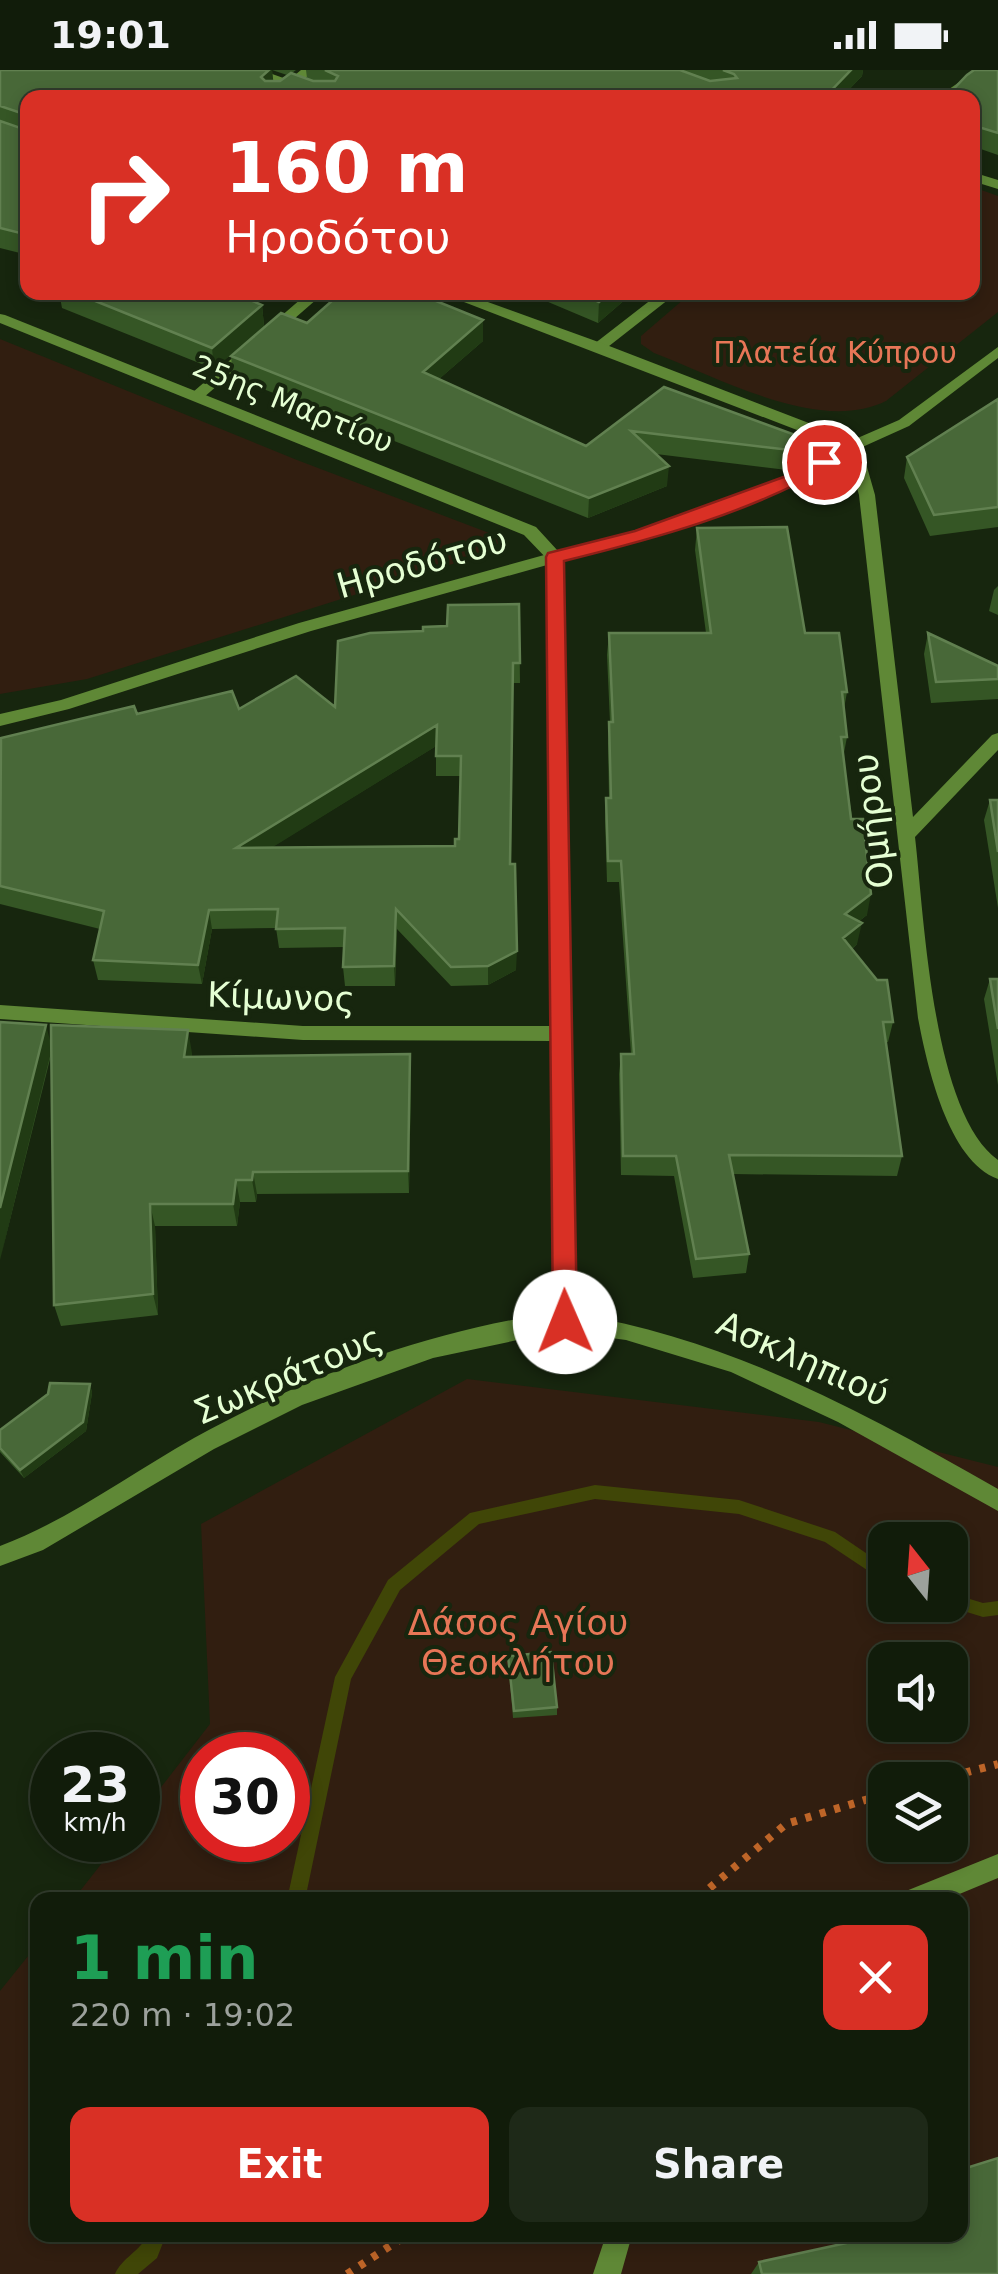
<!DOCTYPE html>
<meta charset="utf-8">
<style>
body{margin:0;font-family:"DejaVu Sans",sans-serif;background:#1e2918;color:#f1f3f6;height:100vh;display:flex;flex-direction:column;font-size:38px;white-space:nowrap}
*{box-sizing:border-box;margin:0}
p{font-size:32px;color:#9ca19c}
.icon{flex:none;width:55px;height:55px;fill:none;stroke:currentColor;stroke-width:2;stroke-linecap:round;stroke-linejoin:round}
.map{position:relative;flex:1;overflow:hidden}
.side{position:absolute;left:30px;top:1822px;width:938px;height:350px;display:flex;flex-direction:column;background:#111c0a;border-radius:20px;box-shadow:0 5px 15px #0003,0 0 0 2px #303a2b}
.side>*{flex:none}
.hud{position:absolute;left:20px;top:20px;width:960px;height:210px;border-radius:20px;box-shadow:0 5px 15px #0003,0 0 0 2px #303a2b;background:#d93025;color:#fff;overflow:hidden}
.needle{width:65px;rotate:343deg}
.buttons{position:absolute;left:868px;top:1452px;display:grid;gap:20px}
.buttons a{display:grid;place-items:center;width:100px;height:100px;border-radius:20px;background:#111c0a;box-shadow:0 5px 15px #0003,0 0 0 2px #303a2b;font-size:50px}
.speed{position:absolute;left:30px;top:1662px;display:flex;gap:20px;font-size:50px;font-weight:700;text-align:center}
.speed>*{display:grid;place-content:center;width:130px;height:130px;border-radius:50%;background:#111c0a;box-shadow:0 5px 15px #0003,0 0 0 2px #303a2b;line-height:1}
.speed small{font-size:25px;font-weight:400}
.speed .limit{border:15px solid #d22;background:#fff;color:#111}
.pin{position:absolute;display:grid;place-items:center;width:85px;height:85px;color:#fff;margin:-42px;border:5px solid #fff;border-radius:50%;box-shadow:0 2px 10px #0007}
.me{position:absolute;width:110px;margin:-55px;rotate:359deg;stroke-linejoin:round;filter:drop-shadow(0 0 8px #0008)}
.turn{display:flex;align-items:center;gap:35px;height:210px;padding:0 40px;font-size:45px}
.turn .icon{width:130px;height:130px;stroke-width:2.5}
.turn b{display:block;font-size:70px;line-height:85px}
.round{display:grid;place-items:center;flex:none;width:105px;height:105px;border-radius:20px;background:#1e2918}
.head{display:flex;align-items:center;justify-content:space-between;height:170px;padding:0 40px}
h1{font-size:60px;font-weight:700;line-height:75px;color:#1e9e55}
.button{display:flex;gap:20px;margin-top:auto;padding:20px 40px}
.button a{flex:1;height:115px;border-radius:20px;background:#d93025;color:#fff;font-size:40px;font-weight:700;line-height:115px;text-align:center}
.button a+a{background:#1e2918;color:#f1f3f6}
.status{display:flex;justify-content:space-between;align-items:center;height:70px;padding:0 50px;background:#111c0a;direction:ltr}
.status svg{height:28px;fill:currentColor}
.map>svg:first-child{display:block}
.green{fill:#311e10;fill-rule:evenodd}
.lines{fill:none;stroke-linecap:round;stroke-linejoin:round}
.stream{fill:#404607;fill-rule:evenodd}
.path{stroke:#be6528;stroke-width:8;stroke-dasharray:6 9;stroke-linecap:butt}
.minor{fill:#5f8836;fill-rule:evenodd}
.tertiary{fill:#5f8836;fill-rule:evenodd}
.wall{fill:#355625;fill-rule:evenodd}
.shaded-wall{fill:#213b14}
.building{fill:#486838;stroke:#618050;stroke-width:2.5;fill-rule:evenodd}
.route{fill:#d93025;stroke:#8d1f18;stroke-width:2.5}
.labels{text-anchor:middle;dominant-baseline:central;stroke-width:8;stroke-linejoin:round;paint-order:stroke}
.far-park-label{font-size:30px;fill:#e77657;stroke:#17260e}
.far-street-label{font-size:30px;fill:#e5ffd3;stroke:#17260e}
.street-label{font-size:35px;fill:#e5ffd3;stroke:#17260e}
.park-label{font-size:35px;fill:#e77657;stroke:#17260e}
</style>
<div class="status"><b>19:01</b><svg viewBox="0 0 49 12"><path d="M0 12V9h3v3zM5 12V6h3v6zM10 12V3h3v9zM15 12V0h3v12zM26 1h20v11H26zM47 4h2v5h-2z"/></svg></div>
<div class="map">
<svg width="998" height="2204" viewBox="0 0 998 2204">
<rect width="100%" height="100%" fill="#17260e"/>
<path class="green" d="M973 117 998 126V242L886 331C820 364 720 308 654 283L641 274V266L691 223 972 222Z
M0 269 297 390 505 469 481 485 87 609 0 624Z
M467 1309 819 1352 998 1397V2204H0V1921L37 1875 38 2165H960V1830H73L120 1770H138V1747L210 1654 201 1454ZM885 1470H950V1535H885ZM885 1590H950V1655H885ZM202 1685H288V1770H202ZM885 1710H950V1775H885Z"/>
<g class="lines">
<path class="stream" d="M595 1415 739 1430 835 1462 885 1496V1512L825 1472 739 1444 595 1429 479 1454 400 1520 351 1609 305 1830H287L335 1607 388 1510 470 1443Z
M950 1523 983 1533 998 1531V1545L983 1547 944 1535H950Z
M148 2165H166L157 2188 138 2204H115C122 2188 140 2181 148 2165Z"/>
<path class="path" d="M936 1710 998 1694
M701 1830 706 1821 786 1754 885 1724
M347 2204 407 2165"/>
<path class="minor" d="M242 0H261L289 10 301 0H315L300 13 336 28H316L292 19 282 28H267L281 16Z
M977 0H992L952 28H936Z
M972 102 998 110V119L972 111Z
M309 222H325L203 328H193V322Z
M661 222H678L604 280H594V274Z
M853 371 861 376 875 425 913 747 992 665 998 663V680L915 767C924 844 932 1043 998 1090V1109C948 1091 927 995 918 948L859 425 845 376Z
M555 482 563 487 575 1244C730 1269 864 1342 998 1419V1441L838 1352 731 1302 626 1270 560 1261 433 1288 302 1335 214 1379 43 1480 0 1496V1476C69 1450 130 1404 194 1368 304 1307 430 1260 554 1243L552 971 303 970 0 949V935L303 956H552L547 495 311 561 69 639 0 656V644L61 630 299 553Z
M998 1784V1808L945 1830H903L906 1821Z
M606 2165H632L621 2204H593Z"/>
<path class="tertiary" d="M438 222H460L604 274 853 370 899 350 998 277V288L909 356 858 379 800 412 646 470 555 492 549 491 524 465 0 253V244L5 245 536 457 558 481C656 457 753 426 841 377Z"/>
</g>
<path class="wall" d="M0 0H296L292 3 307 8 306 0H863L862 6 841 28H28V185L0 178ZM272 0 287 5 280 11H273Z
M998 0V85L972 76V28Z
M59 222H231L262 235 264 256 214 299 62 238Z
M534 222H634L598 253 534 226Z
M483 250V271L439 309 586 376 664 317 798 366 792 398 787 400 656 384 667 416 588 448 233 307 231 286 307 253Z
M998 329V457L930 466 904 408 907 387Z
M697 458 805 563 847 622 844 639 847 667 843 688 867 845 858 852 857 874 852 879 893 952 888 972H886L902 1086 897 1106 733 1104 749 1184 746 1203 693 1208 674 1106 621 1105 619 1004 621 984H631L619 812H607L605 749 606 728H609L608 673 610 652 607 585 609 563H706L695 480Z
M998 516V545L989 541 994 520Z
M519 534 520 613H513L511 794 516 900 488 915 451 916 397 859 395 916H345L343 897 344 877 279 878 276 858 212 859 202 914 98 910 93 890 100 859 0 834V669L137 644 239 639 335 637 423 561 447 556ZM436 676V706H461L459 769 455 776 272 777Z
M928 563 998 596V629L931 633 924 584Z
M990 730H998V838L984 750Z
M990 909H998V1015L984 929Z
M51 975 192 983 191 987 410 984 411 1007 409 1123 257 1124 256 1132H240L237 1156H155L158 1245 61 1256 54 1235 52 981 0 1190Z
M90 1314 92 1323 86 1361 24 1408 0 1382V1360Z
M508 1587 557 1637V1645L513 1648Z
M960 2165 998 2204H751L759 2192Z"/>
<path class="shaded-wall" d="M269 0H272L274 17 261 7Z
M851 0H863L862 6 841 28H824Z
M610 222H634L598 253 599 232Z
M262 235 264 256 214 299 212 278Z
M483 250V271L424 322 423 302Z
M798 366 792 398 787 400 790 380Z
M669 396 667 416 588 448 589 428Z
M437 655 438 675 239 798 236 778Z
M871 824 867 845 841 865 845 844Z
M396 839 397 859 395 916 394 896Z
M209 840 212 859 202 914 198 895Z
M862 853 857 874 839 889 843 868Z
M517 881 516 900 488 915V896Z
M46 955 52 978 0 1190V1138Z
M188 960 192 983 188 1009 184 987Z
M410 984 411 1007 409 1123 408 1101Z
M253 1102 257 1124 256 1132 252 1110Z
M236 1110 240 1132 237 1156 233 1134Z
M150 1134 155 1156 158 1245 153 1224Z
M90 1314 92 1323 86 1361 24 1408 20 1400Z"/>
<path class="building" d="M0 0H269L261 7 265 11H280L291 3 313 11H335L338 6 325 0H680L710 11 737 8 734 4 723 0H851L824 28H28V49L27 45 0 36Z
M974 0H998V63L972 55V28H945L967 5Z
M0 51 23 59 28 56V165L0 158Z
M73 222H231L262 235 212 278Z
M342 222H414L483 250 423 302 586 376 664 317 798 366 795 377 790 380 631 361 669 396 589 428 231 286 281 243 307 253Z
M577 222H610L599 232Z
M998 329V437L934 445 907 387Z
M787 457 805 563H839L847 622H842L847 667H841L851 749H863L871 824 845 844 862 853 843 868 877 910H887L893 952H883L902 1086 729 1085 749 1184 696 1189 676 1086H623L621 984H634L621 791H608L606 728H611L609 652H613L609 563H711L697 458Z
M519 534 520 593H513L510 794H515L517 881 488 896 451 897 396 839 394 896 343 897 345 858 276 859 278 839 209 840 198 895 93 890 104 841 0 816 1 668 134 636 137 644 232 621 239 639 296 606 335 637 338 571 370 563 423 561V557L447 556 448 535ZM437 655 436 686H461L459 769H455V776L236 778Z
M928 563 998 596V609L936 612Z
M990 730H998V782Z
M990 909H998V959Z
M0 952 46 955 0 1138Z
M51 955 188 960 184 987 410 984 408 1101 253 1102 252 1110H236L233 1134H150L153 1224 54 1235Z
M50 1313 90 1314 83 1352 20 1400 0 1378V1360L48 1324Z
M551 1582 557 1637 514 1641 508 1586Z
M998 2088V2204H762L759 2192 883 2165H960V2100Z"/>
<path class="route" d="M824 387 830 389V396C750 443 653 469 564 491L577 1252 573 1259 565 1262 556 1259 553 1252 546 487 548 483 635 461 789 405Z"/>
<g class="labels">
<g class="far-park-label">
<text x="835" y="282">Πλατεία Κύπρου</text>
</g>
<g class="far-street-label">
<text transform="translate(293 334) rotate(22)">25ης Μαρτίου</text>
</g>
<g class="street-label">
<text transform="translate(422 493) rotate(-16)">Ηροδότου</text>
<text transform="translate(873 751) rotate(-97)">Ομήρου</text>
<text transform="translate(281 927) rotate(2)">Κίμωνος</text>
<text transform="translate(803 1289) rotate(24)">Ασκληπιού</text>
<text transform="translate(288 1305) rotate(-23)">Σωκράτους</text>
</g>
<g class="park-label">
<text x="518" y="1553">Δάσος Αγίου<tspan x="518" dy="40">Θεοκλήτου</tspan></text>
</g>
</g>
</svg>
<div class="buttons">
<a><svg class="needle" viewBox="-14 -14 28 28"><path d="M0-13l5 13h-10z" fill="#e53935"/><path d="M0 13l5-13h-10z" fill="#9ca19c"/></svg></a>
<a><svg class="icon" aria-label="sound" viewBox="0 0 24 24"><path d="M4 9h4l5-4v14l-5-4H4zM17 9q2 3 0 6"/></svg></a>
<a><svg class="icon" aria-label="layers" viewBox="0 0 24 24"><path d="M12 4l9 5-9 5-9-5zM3 14l9 5 9-5"/></svg></a>
</div>
<div class="speed"><div>23<small>km/h</small></div><div class="limit">30</div></div>
<div class="pin" style="left:824px;top:392px;background:#d93025"><svg class="icon" aria-label="arrive" viewBox="0 0 24 24"><path d="M6 21V4h12l-3 4 3 4H6"/></svg></div>
<svg class="me" style="left:565px;top:1252px" viewBox="-20 -20 40 40"><circle r="19" fill="#fff"/><path d="M0-13L10 11 0 6-10 11z" fill="#d93025"/></svg>
<div class="hud">
<div class="turn"><svg class="icon" aria-label="right" viewBox="0 0 24 24"><path d="M7 20v-9h11M14 6l5 5-5 5"/></svg><div><b>160 m</b>Ηροδότου</div></div>
</div>
<section class="side">
<div class="head"><div><h1>1 min</h1><p>220 m · 19:02</p></div><a class="round" style="background:#d93025;color:#fff"><svg class="icon" aria-label="close" viewBox="0 0 24 24"><path d="M6 6l12 12M18 6L6 18"/></svg></a></div>
<div class="button"><a>Exit</a><a>Share</a></div>
</section>
</div>
